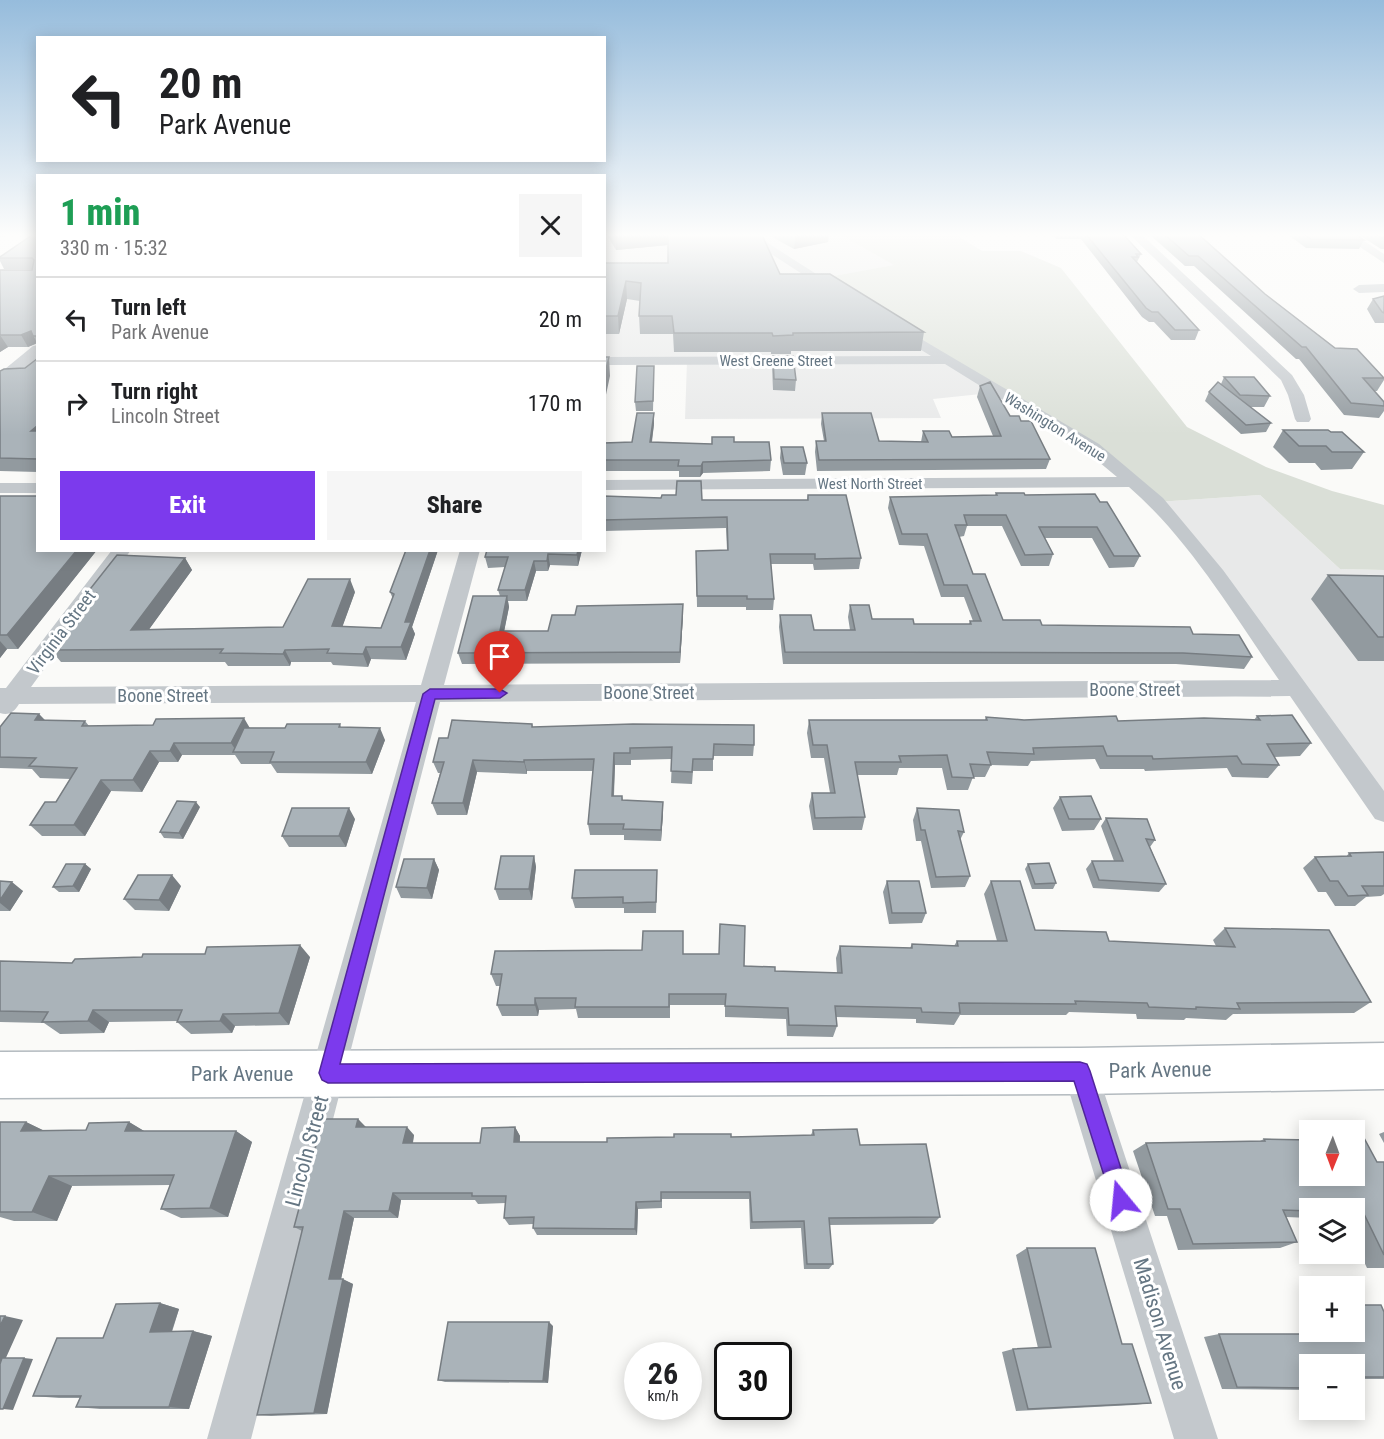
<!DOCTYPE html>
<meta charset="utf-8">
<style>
body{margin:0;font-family:"Roboto Condensed",sans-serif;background:#f6f6f6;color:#202124;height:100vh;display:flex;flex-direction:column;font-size:22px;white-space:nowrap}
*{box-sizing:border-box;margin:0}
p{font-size:20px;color:#757577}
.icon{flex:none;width:33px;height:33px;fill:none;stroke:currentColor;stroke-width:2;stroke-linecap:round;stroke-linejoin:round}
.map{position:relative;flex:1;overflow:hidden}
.details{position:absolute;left:36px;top:174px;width:570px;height:378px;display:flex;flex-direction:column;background:#fff;border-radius:0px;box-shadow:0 3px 15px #0003}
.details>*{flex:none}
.hud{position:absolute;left:36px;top:36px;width:570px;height:126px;border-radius:0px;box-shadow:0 3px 15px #0003;background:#fff;color:#202124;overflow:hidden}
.needle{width:39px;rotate:181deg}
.buttons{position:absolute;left:1299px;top:1120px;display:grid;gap:12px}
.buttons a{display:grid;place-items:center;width:66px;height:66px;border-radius:0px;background:#fff;box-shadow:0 3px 15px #0003;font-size:30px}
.speed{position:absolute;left:624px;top:1342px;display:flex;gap:12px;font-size:30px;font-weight:700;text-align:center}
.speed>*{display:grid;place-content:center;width:78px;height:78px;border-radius:50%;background:#fff;box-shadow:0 3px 15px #0003;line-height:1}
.speed small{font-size:15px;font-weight:400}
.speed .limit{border:3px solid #111;border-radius:9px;background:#fff;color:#111}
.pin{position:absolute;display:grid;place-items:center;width:51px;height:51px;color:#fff;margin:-62px -26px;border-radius:50% 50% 50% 0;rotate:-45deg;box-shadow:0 0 6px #0007}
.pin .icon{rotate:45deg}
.me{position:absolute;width:66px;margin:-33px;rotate:343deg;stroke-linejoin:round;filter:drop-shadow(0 0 4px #0008)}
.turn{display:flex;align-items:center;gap:21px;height:126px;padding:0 24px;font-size:27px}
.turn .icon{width:78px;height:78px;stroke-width:2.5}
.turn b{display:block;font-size:42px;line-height:51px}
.round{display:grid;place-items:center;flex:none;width:63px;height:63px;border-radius:0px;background:#f6f6f6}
.summary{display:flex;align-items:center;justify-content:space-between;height:102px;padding:0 24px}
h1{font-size:36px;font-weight:800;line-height:45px;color:#1e9e55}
.button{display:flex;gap:12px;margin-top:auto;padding:12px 24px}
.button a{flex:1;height:69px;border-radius:0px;background:#7c3aed;color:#fff;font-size:24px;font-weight:800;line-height:69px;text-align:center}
.button a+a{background:#f6f6f6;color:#202124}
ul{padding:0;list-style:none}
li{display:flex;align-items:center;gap:18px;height:84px;padding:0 24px;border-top:2px solid #e0e0e0}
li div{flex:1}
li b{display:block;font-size:22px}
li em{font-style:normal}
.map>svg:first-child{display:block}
.built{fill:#e8e9e9}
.green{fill:#dadfd7}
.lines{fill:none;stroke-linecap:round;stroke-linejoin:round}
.secondary-casing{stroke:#b3babf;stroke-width:3}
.street{fill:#c3c8cc;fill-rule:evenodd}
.secondary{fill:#fff;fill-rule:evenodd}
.wall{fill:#929a9f}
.shaded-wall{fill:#777d82}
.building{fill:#aab3b9;stroke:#777d82;stroke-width:1.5}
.route{fill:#7c3aed;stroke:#51269a;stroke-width:1.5}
.labels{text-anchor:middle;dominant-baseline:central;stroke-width:6;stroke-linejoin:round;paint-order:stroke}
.far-street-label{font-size:15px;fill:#657683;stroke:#fff}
.street-label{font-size:18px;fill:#657683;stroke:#fff}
.near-street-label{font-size:21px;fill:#657683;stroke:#fff}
</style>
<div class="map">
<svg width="1384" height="1439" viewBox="0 0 1384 1439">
<rect width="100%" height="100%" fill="#fafaf8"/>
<path class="built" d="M604 233H837L895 265 818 279 1000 392 933 399 941 418 685 419 687 361H605Z
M1260 495 1340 569 1384 570V811L1157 502Z"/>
<path class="green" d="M837 233H953L982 251H1021L1061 268 1187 427 1266 467 1332 491 1384 505V570L1340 569 1260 495 1157 502 1136 482 817 279 894 265Z"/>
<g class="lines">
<defs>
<path id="secondary" d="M1384 1043V1089L1080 1094 0 1098V1052L1080 1048Z"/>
</defs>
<use href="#secondary" class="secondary-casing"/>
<path class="street" d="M0 233H9L0 238Z
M739 233H752L843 291 837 295 833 294Z
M1128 233H1140L1292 375 1304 395 1311 419 1309 422H1297L1295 419 1288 395 1281 380Z
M1339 233H1352L1384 254V263Z
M1384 284V292L1359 293 1353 289 1359 285Z
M894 323 1099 444 1163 498 1223 570 1384 791V822L1375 819 1290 696 440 702 251 1439H207L416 702 19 704C14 712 9 716 0 713V688H6L112 550H131L31 687 421 685 460 550H480L444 685 1279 680C1233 614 1190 540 1129 487L604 490V480L1117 477 1087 452 945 364 604 365V357L931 356 889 330 887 327Z
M38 345V357L5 384 0 386V373L33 346Z
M0 483H38V493H0Z
M1080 1054 1092 1059 1097 1071 1218 1439H1174L1063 1071 1068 1059Z"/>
<use href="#secondary" class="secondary"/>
</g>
<path class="wall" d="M38 233V343L28 347H8L0 352V270H32V269H4L0 261V257Z
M606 233H761L780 274 924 332 921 351H791V354H771V352H674L673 334H640L639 316 640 301 627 299 619 334H604V263H668V245L616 250Z
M765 233H829L828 242 794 249Z
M1051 233H1122L1141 254 1137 262 1199 330 1195 340H1171L1154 322H1149L1142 317 1081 239H1056Z
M1148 233H1197L1265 294 1335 348 1384 378V380L1377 391H1374L1384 402V411L1379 418 1344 415 1299 359H1296L1194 266H1185Z
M1286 233H1354L1364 240 1359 249 1306 248Z
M1356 233H1384V249H1381Z
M1384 296V323H1375L1367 309 1373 299Z
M773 356 796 380 795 391 773 390 772 367Z
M38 358V472L0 471V371L25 368Z
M654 366 653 411H636L635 402Z
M1224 377 1270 396 1264 407H1250L1271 423 1266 432 1241 434 1205 401 1209 392 1221 384Z
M980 386 1010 416 1021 421 1050 459 1046 469 817 471 815 452 816 441H824L821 424 822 413 879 441 921 442 923 431 952 437 993 436 977 397Z
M654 424 652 442 712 444 734 442 771 460 770 471 703 473 700 477H679V471H604V443L632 442Z
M1283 430 1331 432 1364 452 1352 469 1321 470 1315 463H1289L1273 447Z
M781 447 807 463 805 475H783L780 458Z
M996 493 1100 502 1140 556 1134 567 1109 568 1092 538H1045L1053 554 1049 566H1021L1002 526H967L964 536 959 537 973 574 1003 620 1042 625 1193 634 1252 657 1244 669 1176 664H783L779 627 780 615 814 630H850L848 617 850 605 872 619 914 624H969L970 621H973L964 597H941L924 546 899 545 888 508 890 497 995 495Z
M808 495 861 558 859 569 814 570 813 564H771L774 599 773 610H746V607H697L696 551 727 550 726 528 604 531V496L702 500H807Z
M0 496 38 550H97L18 649H7L0 658Z
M406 550H438L412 627 415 634 406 660 371 659 368 667 333 665 331 662H291L290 666H228L225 662H61L51 650 92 599 87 593 185 558 192 570 149 629 283 627 355 592 342 627 381 628 393 599 390 592Z
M582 550 578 566 550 565 548 571H536L527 601H508L509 607 504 631H548L575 615H683L680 663 462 664 458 653 500 596 498 590 505 567 488 568 485 557Z
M1328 575 1384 576V661H1358L1311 599Z
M39 714 45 720 85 721 89 726 285 728 340 724 341 727 385 740 372 774 277 773 271 764H241L235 755H182L178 762H159L142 792 111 791 85 836H42L30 825 56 802 71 779 40 778 32 769 0 768V727Z
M1257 716 1311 743 1300 756 1274 757 1279 765 1268 778 1232 777 1227 768 1145 771 1144 769H1100L1095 759 1031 761 1028 766 991 765 985 777H973L968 790H947L942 768H899L897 775H857L865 817 862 830H813L809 806 812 793H830L824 758H811L807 733 809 720H985L986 717 1024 720 1118 721 1254 720Z
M532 724 533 727 754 745 753 756H713V771H693L692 784 671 783 672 759 631 760V765H615L614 796H622L623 801 663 802V813L661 841 624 840V835H590L588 824 593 771H527V774L477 772 467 815H437L432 803 440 773H438L433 762 448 738Z
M1060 797 1101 819 1094 830 1062 831 1053 808Z
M200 807 183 839 164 838 160 832Z
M917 808 964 832 960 840 970 876 965 887 931 888 921 841H916L913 820Z
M1106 818 1155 840 1150 847 1166 884 1159 892 1093 888 1086 869 1092 861H1114L1101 826Z
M355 819 346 847H289L282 836Z
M1384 852V894L1381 896 1366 897 1355 906H1335L1326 892H1318L1303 868 1315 857H1346L1349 853Z
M534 856 536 867 532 900H499L495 889Z
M434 859 439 870 432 899 401 898 396 887Z
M85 864 91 869 79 892H59L53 887Z
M1028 864 1056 883 1053 889H1032L1025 869Z
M0 881 23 891 10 911H0Z
M657 881 656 913H624V908H575L572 898Z
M887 881 926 913 922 923 889 924 883 892Z
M991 881 1035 930 1109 941 1216 946 1213 940 1225 928 1371 1002 1354 1013 1233 1014 1226 1020 1186 1018 1184 1020 1137 1019 1136 1014 1069 1012 1066 1015H960L954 1025 916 1023V1019L836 1017 837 1026 833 1037 787 1036 786 1019 725 1017V1005H670V1018H578L576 1009 539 1010 538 1016H502L497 1005 500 986H496L491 974 683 954 775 971 837 973 836 958 840 946 910 948 912 944 954 946 957 941H997L984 894Z
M181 886 169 911 135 910 124 899Z
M310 957 289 1025 235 1026 232 1033 191 1034 177 1022 178 1021 109 1022 104 1033 60 1034 44 1023 0 1022V961L72 963Z
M358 1119 365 1127 414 1135 413 1143H480L515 1127 520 1136V1142H607L731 1137 811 1135 813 1130 860 1145 940 1217 933 1224 829 1225 833 1264 829 1269H804L801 1228 750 1229 749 1199H662V1208L638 1209 637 1235H537L533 1228V1224L509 1225 504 1218 506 1203 478 1204 475 1200H401L398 1218H354L341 1279 353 1284 327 1414 271 1416 257 1415 302 1231 294 1227Z
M0 1122H26L44 1131 86 1130 129 1122 144 1131H236L252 1142 228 1217 181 1218 161 1209 170 1185 72 1186 57 1221H14L0 1217Z
M1384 1132V1143L1379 1134Z
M1264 1139 1377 1162H1384V1268H1367L1354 1241V1209H1310V1218L1286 1217 1297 1242 1280 1248 1178 1250 1167 1216H1155L1133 1151 1146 1143 1260 1141Z
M1027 1248 1122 1344 1151 1403 1134 1405 1016 1411 1002 1352 1013 1349 1038 1348 1016 1255Z
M160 1303 179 1309 172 1332 193 1331 212 1336 189 1409H100L76 1407 80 1398H59L33 1396 103 1338Z
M1384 1312V1379H1354V1365H1310V1390L1222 1389 1204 1337 1219 1334H1317V1332H1354Z
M553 1326 548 1383 445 1382 438 1380Z"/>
<path class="shaded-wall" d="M615 233H668V245L616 250Z
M807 233H829L828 242 794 249 796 235Z
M626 281 627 299 619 334 618 316Z
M31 331 37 343 28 347 21 335Z
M0 335 8 347 0 352Z
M609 357 610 376 604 404V377Z
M654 413V424L650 453V442Z
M38 425V441L31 431Z
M703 462V473L700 477 701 466Z
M77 550H97L18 649 7 635Z
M430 550H438L412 627 415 634 406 660 401 647 405 622Z
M578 550H582L578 566 577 555Z
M548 554 550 565 548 571 547 561Z
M185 558 192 570 140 642 131 630Z
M534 561 536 571 527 601 525 590Z
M350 579 355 592 338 639 332 626Z
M507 596 509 607 502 642 500 631Z
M683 604V615L680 663V652Z
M0 641 7 649 0 658Z
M366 647 371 659 368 667 363 654Z
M285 650 291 662 290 666 283 654Z
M39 714 50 726 35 720Z
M244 718 251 730 237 752 231 743Z
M380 728 385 740 372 774 366 762Z
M174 743 182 755 178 762 170 751Z
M150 751 159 762 142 792 133 780Z
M614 753 615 765 613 807 612 796Z
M473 760 477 772 467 815 463 803Z
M524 760 527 771V774L524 762Z
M101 780 111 791 85 836 74 825Z
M196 802 200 807 183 839 179 833Z
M663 802V813L661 841V830Z
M349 808 355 819 346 847 339 836Z
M534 856 536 867 532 900 529 889Z
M434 859 439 870 432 899 427 888Z
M85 864 91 869 79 892 73 886Z
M172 875 181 886 169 911 159 900Z
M12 882 23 891 10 911 0 903V900Z
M300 945 310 957 289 1025 279 1013Z
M535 998 539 1010 538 1016 535 1005Z
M93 1010 109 1022 104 1033 88 1021Z
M223 1014 235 1026 232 1033 220 1021Z
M358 1119 367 1128 356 1127Z
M26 1122 49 1133 21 1131Z
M129 1122 149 1134 125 1131Z
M407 1127 414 1135 411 1152 403 1143Z
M515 1127 520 1136 519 1151 514 1142Z
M236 1131 252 1142 228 1217 210 1208Z
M49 1176 72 1186 57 1221 32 1212Z
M393 1193 401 1200 398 1218 389 1211Z
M636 1202 638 1209 637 1235 635 1229Z
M344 1211 354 1218 340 1284 329 1279Z
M343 1279 353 1284 327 1414 314 1413Z
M160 1303 179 1309 170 1336 150 1332Z
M5 1316 23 1320 0 1371V1326Z
M549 1322 553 1326 548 1383 543 1381Z
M193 1331 212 1336 189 1409 169 1407Z
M24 1358 33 1359 13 1410 3 1409Z"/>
<path class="building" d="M35 233H38V336H33L31 331 21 335H0V270H32L34 260 32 258H0V257Z
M668 233H761L780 274H830L924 332 793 333V335L773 336 772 333H674L672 316H639L641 283 626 281 618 316H604V263H668Z
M791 233H807L796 235Z
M1085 233H1122L1141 254H1136L1138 257H1132L1199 330H1175L1158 312H1152L1146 308Z
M1163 233H1197L1265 294 1335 348 1357 349 1384 378H1363L1384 402V406L1351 403 1306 347H1302L1198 256H1189Z
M1302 233H1354L1364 240 1311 239Z
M1375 233H1384V239Z
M1384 296V313L1382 312 1373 299Z
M773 356H793L796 380 774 379Z
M604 357H609L604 377Z
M38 358V425L31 431H38V459L0 458V371L4 369 25 368Z
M637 366H654L653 401 635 402Z
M1224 377H1254L1270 396 1240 395Z
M990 382 1010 416H1019L1021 421H1031L1050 459 819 460 816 441H826L822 413H871L879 441 928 442 923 431H949L952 437 1001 436 980 386Z
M1218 382 1271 423 1246 425 1209 392Z
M637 413H654L650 442 712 444V437H734V442H769L771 460 703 462 701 466H678L679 460H604V443L632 442Z
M1283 430H1328L1331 432H1342L1364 452H1332L1326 446H1299Z
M781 447H803L807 463H784Z
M677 481H701L702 500H808V495H846L861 558 815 559V554H770L774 599H747V596H697L696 551 728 550 727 517 604 520V496L661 498 662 495H676Z
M996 493H1024L1025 495 1095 494 1100 502H1107L1140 556H1114L1097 527H1039L1053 554 1025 555 1006 515H964L967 525H955L973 574H985L1003 620H1040L1042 625 1190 627 1193 634 1239 635 1252 657 1183 653 785 652 780 615H811L814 630H855L850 605H869L872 619H913L914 624H971L970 621H981L967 585H944L927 534H902L890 497 997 495Z
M0 496H38V550H77L7 635H0Z
M406 550H430L405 622H411L401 647H366L363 654 327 653 329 649 285 650 283 654 220 653 223 649 51 650 96 593H87L117 555 185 558 131 630 283 627 308 579H350L332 626 381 628 394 594 390 592Z
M487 550H578L577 555 548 554 547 561H534L525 590H498L508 557H485Z
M1328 575 1384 576V637H1378Z
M473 596H507L500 631H548L552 615H575L577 606 683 604 680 652 458 653Z
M11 713 39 714 35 720 85 721 82 726 153 725 156 719 244 718 231 743H174L170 751H150L133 780H101L74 825H30L45 802H56L77 768 29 766 36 758 0 757V727Z
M1292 715 1311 743 1267 744 1279 765 1242 764 1237 756 1153 759 1152 756H1107L1103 746 1033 748 1034 754 987 752 991 765 970 764 974 778 952 777 947 755 899 756 901 762H855L865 817 815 818 812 793H835L827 745H813L809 720H987L986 717 1024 720 1116 716 1118 721 1204 718 1260 720 1257 716Z
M452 720 532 724V727L633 724 754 725V745L714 744 713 759H693L692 772 671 771 672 747 630 748V753H614L612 796H622V800L663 802 661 830 623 829 624 824H588L594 759 524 760V762L473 760 463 803H432L444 762H433L439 738H448Z
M287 724H340L339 727 380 728 366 762H270L274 752H233L244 728H285Z
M1091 796 1101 819H1069L1060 797Z
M177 801 196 802 179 833 160 832Z
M292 808H349L339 836H282Z
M917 808 959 810 964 832 958 831 970 876 936 877 925 830H921Z
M1106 818 1147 819 1155 840 1146 839 1166 884 1099 880 1092 861H1123Z
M1384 852V886H1362L1368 895 1348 896 1338 881H1330L1315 857 1351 856 1349 853Z
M501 856H534L529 889H495Z
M404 859H434L427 888 396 887Z
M1049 863 1056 883 1035 884 1028 864Z
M66 864H85L73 886 53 887Z
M575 870H657L656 902 623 903V897L572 898Z
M138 875H172L159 900 124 899Z
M0 881 12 882 0 900Z
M887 881H919L926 913H892Z
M991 881H1020L1035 930 1106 932 1109 941 1235 947 1225 928 1329 930 1371 1002 1237 1003 1240 1009 1196 1007V1009L1149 1007 1147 1003 1075 1001 1076 1004 959 1003 960 1013 922 1012 921 1008 835 1006 837 1026 789 1025 788 1008 725 1006 726 994H669V1007H575L576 998H535V1005H497L502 974H491L495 951 642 950 643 931H683V954H719L720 924 745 926 744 966 775 967V971L842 973 840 946 912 948V944L958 946 957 941H1007Z
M300 945 279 1013 223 1014 220 1021 177 1022 182 1010H93L88 1021 42 1022 48 1012 0 1011V961L72 963 75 959 142 957 143 954H205L207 947Z
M323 1119H358L356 1127H407L403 1143H480L482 1128 515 1127 514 1142H607V1138L674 1137V1134H731V1137L814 1135 813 1130 857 1129 860 1145 926 1144 940 1217 829 1218 833 1264H807L804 1221 752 1222 750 1192H661V1201L636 1202 635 1229 533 1228 534 1217 504 1218 506 1196H472V1193H393L389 1211H344L329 1279H343L314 1413 257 1415 303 1227H294Z
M0 1122H26L21 1131 86 1130 89 1123 129 1122 125 1131H236L210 1208 161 1209 174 1175 49 1176 32 1212H0Z
M1354 1138H1364L1377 1162H1384V1255L1363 1212H1354V1209H1310V1211L1283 1210 1297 1242 1193 1244 1180 1209H1168L1146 1143 1265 1141 1264 1139 1310 1140V1176H1354Z
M1027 1248H1095L1122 1344H1132L1151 1403 1028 1409 1013 1349 1051 1347Z
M160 1303 150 1332 193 1331 169 1407H76L81 1396H33L57 1338H103L116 1304Z
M1354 1305H1381L1384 1312V1377H1354V1365H1310V1388L1237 1387 1219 1334H1336L1335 1332H1354Z
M0 1316H5L0 1326Z
M448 1322H549L543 1381 438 1380Z
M2 1358H24L3 1409H0V1364Z"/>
<linearGradient id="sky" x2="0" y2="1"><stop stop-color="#96bcdc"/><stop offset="0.54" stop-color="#fdfdfc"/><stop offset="1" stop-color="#fdfdfc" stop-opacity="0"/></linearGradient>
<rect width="1384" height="435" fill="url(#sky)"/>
<path class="route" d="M430 689H500L507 693 500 698 435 699 340 1064 1080 1062 1087 1064 1090 1071 1131 1200 1128 1207 1121 1210 1114 1207 1074 1081 328 1083 322 1080 319 1073 423 694Z"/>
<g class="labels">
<g class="far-street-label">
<text x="776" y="361">West Greene Street</text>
<text transform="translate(1055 427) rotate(32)">Washington Avenue</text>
<text x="870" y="484">West North Street</text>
</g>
<g class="street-label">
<text transform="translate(61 632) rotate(-53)">Virginia Street</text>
<text x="1135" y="689">Boone Street</text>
<text x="649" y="692">Boone Street</text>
<text x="163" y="695">Boone Street</text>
</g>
<g class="near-street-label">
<text transform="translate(1160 1070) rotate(-1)">Park Avenue</text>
<text x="242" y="1074">Park Avenue</text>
<text transform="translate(307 1151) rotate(-75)">Lincoln Street</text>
<text transform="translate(1160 1324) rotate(73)">Madison Avenue</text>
</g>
</g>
</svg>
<div class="buttons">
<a><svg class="needle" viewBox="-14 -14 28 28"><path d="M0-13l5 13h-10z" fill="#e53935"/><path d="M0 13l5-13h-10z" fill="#757577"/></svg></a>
<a><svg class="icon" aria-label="layers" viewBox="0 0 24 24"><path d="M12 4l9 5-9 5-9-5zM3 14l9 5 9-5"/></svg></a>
<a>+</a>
<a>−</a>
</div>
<div class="speed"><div>26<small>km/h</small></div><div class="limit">30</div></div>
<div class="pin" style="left:500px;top:693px;background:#d93025"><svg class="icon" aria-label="arrive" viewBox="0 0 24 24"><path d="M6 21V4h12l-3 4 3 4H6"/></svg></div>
<svg class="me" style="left:1121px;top:1200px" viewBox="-20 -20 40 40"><circle r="19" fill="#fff"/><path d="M0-13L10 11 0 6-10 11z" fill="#7c3aed"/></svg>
<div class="hud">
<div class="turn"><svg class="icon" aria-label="left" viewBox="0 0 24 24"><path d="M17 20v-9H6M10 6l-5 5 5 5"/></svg><div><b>20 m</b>Park Avenue</div></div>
</div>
<section class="details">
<div class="summary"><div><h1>1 min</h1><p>330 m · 15:32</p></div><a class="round"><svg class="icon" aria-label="close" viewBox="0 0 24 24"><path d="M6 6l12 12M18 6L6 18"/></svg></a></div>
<ul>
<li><svg class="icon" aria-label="left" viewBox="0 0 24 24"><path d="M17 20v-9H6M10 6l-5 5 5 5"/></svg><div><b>Turn left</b><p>Park Avenue</p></div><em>20 m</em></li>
<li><svg class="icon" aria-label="right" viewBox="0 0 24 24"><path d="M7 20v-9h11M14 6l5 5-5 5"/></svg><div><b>Turn right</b><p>Lincoln Street</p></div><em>170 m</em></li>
</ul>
<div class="button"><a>Exit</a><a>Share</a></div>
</section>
</div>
